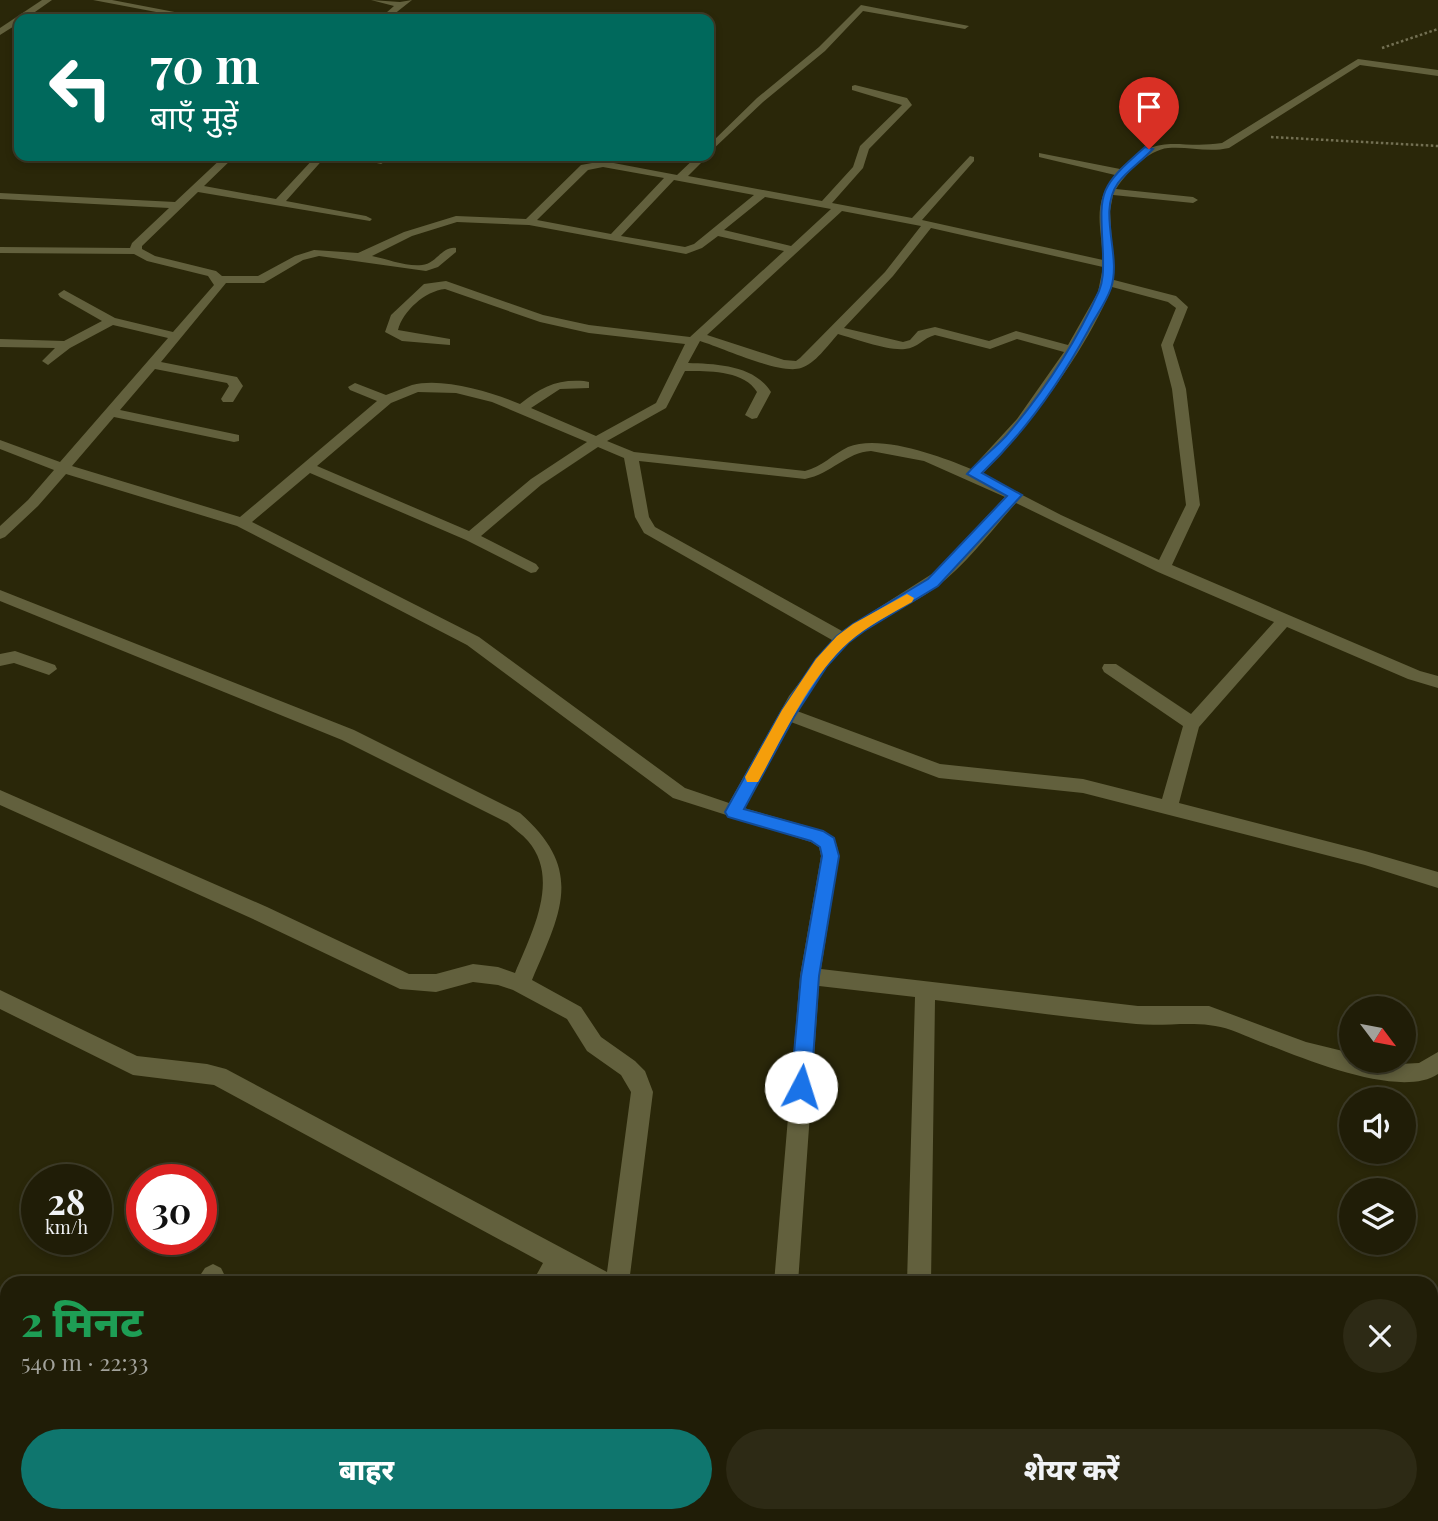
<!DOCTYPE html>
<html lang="hi">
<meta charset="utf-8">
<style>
body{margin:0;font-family:"Playfair Display","Noto Sans Devanagari",serif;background:#2d2a15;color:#f1f3f6;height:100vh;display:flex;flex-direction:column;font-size:26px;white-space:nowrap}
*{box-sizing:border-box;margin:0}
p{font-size:23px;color:#a2a29b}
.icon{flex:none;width:38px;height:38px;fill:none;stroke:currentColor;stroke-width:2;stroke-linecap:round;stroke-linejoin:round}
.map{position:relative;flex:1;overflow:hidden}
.side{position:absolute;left:0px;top:1276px;width:1438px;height:247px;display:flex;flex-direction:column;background:#201d07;border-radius:21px 21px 0 0;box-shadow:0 4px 10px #0003,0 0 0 2px #3d3b28}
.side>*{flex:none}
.guide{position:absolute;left:14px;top:14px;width:700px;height:147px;border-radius:14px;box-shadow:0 4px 10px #0003,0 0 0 2px #3d3b28;background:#00695c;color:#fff;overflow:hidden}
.needle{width:46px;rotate:122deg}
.controls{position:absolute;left:1339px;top:996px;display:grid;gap:14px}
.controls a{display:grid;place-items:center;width:77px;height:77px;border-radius:50%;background:#201d07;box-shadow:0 4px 10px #0003,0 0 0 2px #3d3b28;font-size:35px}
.speed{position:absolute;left:21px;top:1164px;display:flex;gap:14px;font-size:35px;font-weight:700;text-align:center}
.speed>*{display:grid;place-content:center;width:91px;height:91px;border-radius:50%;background:#201d07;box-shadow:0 4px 10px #0003,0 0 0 2px #3d3b28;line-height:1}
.speed small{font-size:18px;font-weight:400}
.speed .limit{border:10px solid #d22;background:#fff;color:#111}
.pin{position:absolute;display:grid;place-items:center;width:60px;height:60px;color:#fff;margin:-72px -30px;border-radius:50% 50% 50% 0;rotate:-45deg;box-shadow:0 0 7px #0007}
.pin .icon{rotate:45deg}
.me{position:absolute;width:77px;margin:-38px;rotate:5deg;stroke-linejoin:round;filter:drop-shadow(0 0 5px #0008)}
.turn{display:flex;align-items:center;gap:24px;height:147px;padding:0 21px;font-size:32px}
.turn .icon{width:91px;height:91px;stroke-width:2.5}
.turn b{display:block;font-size:49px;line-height:60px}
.round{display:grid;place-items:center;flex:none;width:74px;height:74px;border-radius:37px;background:#2d2a15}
.head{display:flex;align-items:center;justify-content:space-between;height:119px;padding:0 21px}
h1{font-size:42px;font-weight:800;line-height:52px;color:#1e9e55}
.button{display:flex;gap:14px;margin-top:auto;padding:14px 21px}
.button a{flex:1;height:80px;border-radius:42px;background:#0f766e;color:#fff;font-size:28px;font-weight:800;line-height:80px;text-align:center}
.button a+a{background:#2d2a15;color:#f1f3f6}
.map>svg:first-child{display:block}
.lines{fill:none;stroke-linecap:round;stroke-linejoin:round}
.path{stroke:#737053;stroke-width:2.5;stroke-dasharray:2.5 2.5;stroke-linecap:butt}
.minor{fill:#62603d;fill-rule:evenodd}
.route{fill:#1a73e8;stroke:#114b97;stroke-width:2}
.slow{fill:#f59e0b}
</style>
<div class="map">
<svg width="1438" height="1521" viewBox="0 0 1438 1521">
<rect width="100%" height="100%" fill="#2a2709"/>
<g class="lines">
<path class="path" d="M1382 48 1438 29
M1271 137 1438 146"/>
<path class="minor" d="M42 0H52L25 19H19V23L0 35V28Z
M93 0H112L211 19H193Z
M371 0 400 2 412 0 388 19H379L394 6Z
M861 5 969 26 965 29 863 11 825 51 763 102 709 153V145L757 98 819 47Z
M1358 59 1438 70V76L1360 65 1229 148C1207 153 1188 146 1168 148 1148 150 1126 173 1116 189L1193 197 1198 200 1193 203 1113 195 1110 211 1114 280 1176 296 1188 307 1173 345 1186 389 1200 505 1172 565 1420 671 1438 676V688L1408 679 1287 627 1199 727 1179 803 1365 851 1438 872V888L1365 865 1083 793 939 778 791 722 744 808 824 831C835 838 837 842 839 856L821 969 1138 1006H1209L1306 1042 1351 1053V1060H1384L1400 1064 1419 1063 1438 1052V1074C1395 1103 1276 1047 1231 1030 1200 1019 1168 1027 1136 1024 1069 1018 1002 1008 935 1000L931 1283H907L915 997 819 986 798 1283H774L800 976 821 856 819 847 811 842 673 798 467 645 237 526 66 474 38 506 5 537 0 539V526L28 500 54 470 0 449V440L60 462 168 338 113 325 70 348 48 365 42 361 55 348 0 347V339L64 341 102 321 60 297 58 294 64 290 115 318 173 332 214 285 208 276 147 261 134 254 0 253V247L130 248 132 243 169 208 0 199V193L175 202 224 156H235L204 186 276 199 316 156H326L286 201 366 216 372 219 370 221 198 192 142 246V249L155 256 216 271 222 276H258L295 256 314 250 358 253 404 232 456 216 526 219 581 165 603 161 677 175 697 156H708L688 176 822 201 853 167 860 146 902 105 852 90V86L855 85 907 98 912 105 869 149 863 168 832 203 912 218 970 156 974 157V161L922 220 1103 260C1101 225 1092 203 1115 175L1039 157V153L1120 169C1161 130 1175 150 1222 143ZM603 167 664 178 611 234 537 220 588 170ZM674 180 754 195 694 244 685 247 621 236ZM765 197 831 209 791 246 724 230ZM842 211 921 226 885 272 800 358 796 361 784 360 707 335ZM457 222 529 225 686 254 702 248 718 236 784 251 690 337 589 325 543 315 446 281 424 284 391 315 385 332 402 341 450 345V339L398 330C403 311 425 291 445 289L540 322 589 333 685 344 656 403 596 436 531 408 560 389 589 388V382L584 381C557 379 541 387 520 404 492 392 442 377 412 385 403 388 395 392 386 395L355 383 348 387 350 390 377 401 240 517 72 466 114 417 234 442 239 441V435L120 410 155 369 227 383 229 386 221 399 223 402H233L243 386 237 377 161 362 226 283H264L303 260 319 256 426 271 438 267 456 252V248C442 246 436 264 422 265 407 267 387 259 372 256L412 236ZM931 228 1103 267 1098 292 1068 345 1016 331 989 341 935 327 918 331 910 340 903 342 844 328 893 276ZM1112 287 1168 302 1176 308 1161 345 1172 389 1186 505 1159 560 1061 515 982 474C1031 424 1086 351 1112 287ZM838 334C855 339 888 351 905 349 918 348 923 338 935 335L990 349 1017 339 1064 352 1017 419 971 469C940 456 880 434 848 447 833 454 822 467 805 471L634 452 607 441 666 408 685 371C707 371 744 370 757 392L745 415 752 419 757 418 771 392C754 365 717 364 688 363L700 341C723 348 780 375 801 368 815 364 828 345 838 334ZM418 392 456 393 492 402 587 442 531 479 469 531 317 466 391 403ZM598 447 624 458 635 517 644 533 832 640 789 696 729 803 685 788 479 637 252 522 310 473 466 540 531 573 536 572 539 568 536 564 481 536 541 485ZM871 451 924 461 1005 497 935 572 842 631 655 527 649 517 639 461 805 479C831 474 847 452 871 451ZM1016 503 1158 572 1274 622 1191 714 1116 664H1104L1102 668 1104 672 1183 726 1162 799 1083 779 940 764 797 711C816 679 839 647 870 626 891 613 914 603 935 588 966 565 990 532 1016 503Z
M347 156H369L386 161 381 164Z
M0 590 354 730 520 813C585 870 561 912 532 980L581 1007 601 1037 635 1061 645 1071 653 1092 629 1283H579L563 1274 558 1283H532L543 1263 214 1085 133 1075 0 1009V990L137 1056 207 1064 226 1069 607 1272 631 1092 621 1075 587 1051 567 1019 513 990 498 985 473 982 436 992 400 989 253 919 0 805V790L267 907 409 974H436L473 964 498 967 515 973C531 934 561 879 528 841 522 834 514 829 508 823L342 740 0 601Z
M15 651 55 665 57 669 49 675 14 663 0 666V654Z
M213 1264 221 1268 225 1276 222 1283H195L205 1268Z
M0 1447 7 1450V1478L0 1475Z
M72 1516H105L107 1521H74Z
M385 1516H412L410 1521H383Z
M573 1516H599L598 1521H572Z
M754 1516H780L779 1521H753Z
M838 1516H893L895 1521H840Z
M902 1516H928L927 1521H901Z"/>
</g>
<path class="route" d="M1145 147 1153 149C1142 161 1128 170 1118 183 1097 213 1122 255 1111 288 1106 303 1095 317 1088 331 1059 384 1026 431 982 473L1022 495 938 586 864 631 848 643 827 666 794 717 744 809 823 831 834 838 839 856 819 976 811 1087 808 1094 801 1096 794 1094 791 1087 801 976 822 856 820 847 811 841 728 817 725 812 782 710 816 659 837 636 853 624 928 579 1007 496 967 474C979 460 994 449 1006 436 1042 394 1076 342 1099 291 1104 279 1103 267 1103 254 1100 191 1096 190 1145 147Z"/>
<path class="slow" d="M907 594 914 598 912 602C891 614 867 626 849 642 810 676 783 737 758 782H747L745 777 782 710 816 659 837 636 853 624Z"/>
</svg>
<div class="controls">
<a><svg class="needle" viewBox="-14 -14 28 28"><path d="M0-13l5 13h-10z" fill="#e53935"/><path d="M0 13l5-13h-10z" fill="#a2a29b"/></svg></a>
<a><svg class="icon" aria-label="sound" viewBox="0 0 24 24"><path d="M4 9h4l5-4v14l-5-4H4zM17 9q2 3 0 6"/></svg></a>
<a><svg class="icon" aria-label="layers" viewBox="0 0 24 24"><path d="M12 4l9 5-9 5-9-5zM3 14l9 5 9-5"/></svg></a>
</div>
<div class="speed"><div>28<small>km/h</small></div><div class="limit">30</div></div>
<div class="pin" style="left:1149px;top:149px;background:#d93025"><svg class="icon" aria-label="arrive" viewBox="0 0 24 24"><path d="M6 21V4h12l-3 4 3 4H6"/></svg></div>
<svg class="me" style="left:801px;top:1087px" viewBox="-20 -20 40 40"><circle r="19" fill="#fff"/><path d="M0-13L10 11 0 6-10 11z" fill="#1a73e8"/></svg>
<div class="guide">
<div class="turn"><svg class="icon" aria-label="left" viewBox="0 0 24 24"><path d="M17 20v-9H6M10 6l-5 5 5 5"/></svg><div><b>70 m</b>बाएँ मुड़ें</div></div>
</div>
<section class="side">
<div class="head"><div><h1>2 मिनट</h1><p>540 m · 22:33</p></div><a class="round"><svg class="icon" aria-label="close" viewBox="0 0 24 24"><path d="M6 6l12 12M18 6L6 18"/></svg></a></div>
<div class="button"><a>बाहर</a><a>शेयर करें</a></div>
</section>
</div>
